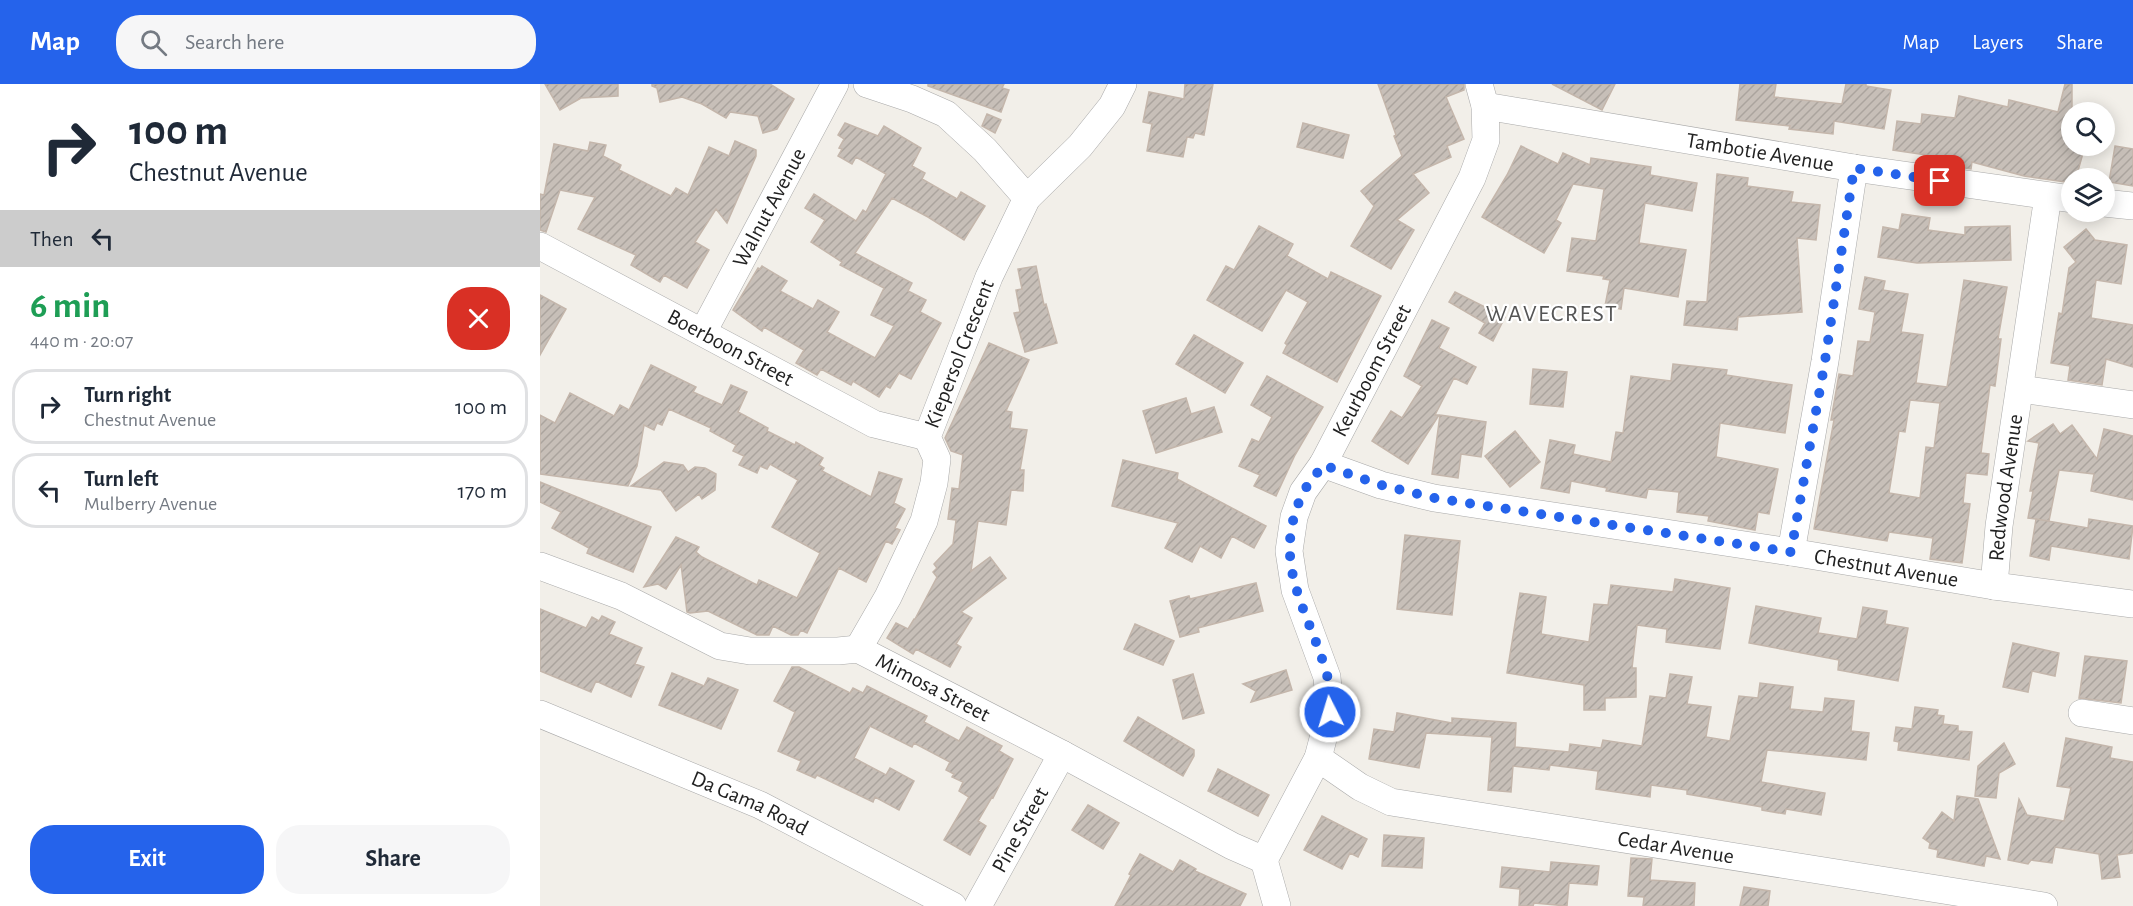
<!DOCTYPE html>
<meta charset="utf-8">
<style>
body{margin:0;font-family:"Alegreya Sans",sans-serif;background:#f6f6f7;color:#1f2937;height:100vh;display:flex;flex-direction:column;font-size:22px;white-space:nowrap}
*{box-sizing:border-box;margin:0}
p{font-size:20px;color:#747a83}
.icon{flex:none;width:33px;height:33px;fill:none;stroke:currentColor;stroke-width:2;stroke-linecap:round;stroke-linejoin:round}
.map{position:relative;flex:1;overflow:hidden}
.drawer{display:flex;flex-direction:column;background:#fff;width:540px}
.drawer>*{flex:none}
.top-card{background:#fff;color:#1f2937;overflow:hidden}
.buttons{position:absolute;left:1521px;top:18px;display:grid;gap:12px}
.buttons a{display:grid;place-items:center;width:54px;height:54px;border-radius:50%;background:#fff;box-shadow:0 3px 15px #0003;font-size:30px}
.pin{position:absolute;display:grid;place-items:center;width:51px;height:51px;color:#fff;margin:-26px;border-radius:12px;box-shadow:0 3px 9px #0006}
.me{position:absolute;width:66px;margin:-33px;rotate:355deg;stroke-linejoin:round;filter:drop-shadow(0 0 4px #0008)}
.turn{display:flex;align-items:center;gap:21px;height:126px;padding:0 30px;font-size:27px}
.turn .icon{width:78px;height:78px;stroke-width:2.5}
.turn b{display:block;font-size:42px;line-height:51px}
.then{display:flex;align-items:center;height:57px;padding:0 30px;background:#0003;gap:12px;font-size:22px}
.round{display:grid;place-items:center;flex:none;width:63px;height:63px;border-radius:24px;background:#f6f6f7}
.headline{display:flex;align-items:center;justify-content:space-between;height:102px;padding:0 30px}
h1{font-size:36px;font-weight:700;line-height:45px;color:#1e9e55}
.action{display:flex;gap:12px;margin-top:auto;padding:12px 30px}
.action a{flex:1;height:69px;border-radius:24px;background:#2563eb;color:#fff;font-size:24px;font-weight:700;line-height:69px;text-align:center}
.action a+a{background:#f6f6f7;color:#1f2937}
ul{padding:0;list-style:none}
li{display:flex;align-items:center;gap:18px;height:75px;margin:0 12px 9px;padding:0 18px;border:3px solid #e0e1e3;border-radius:24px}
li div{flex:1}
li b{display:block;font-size:22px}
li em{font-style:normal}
header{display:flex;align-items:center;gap:36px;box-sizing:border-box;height:84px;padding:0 30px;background:#2563eb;color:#fff}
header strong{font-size:28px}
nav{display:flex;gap:33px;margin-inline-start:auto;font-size:21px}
.search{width:420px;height:54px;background:#f6f6f7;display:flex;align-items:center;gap:15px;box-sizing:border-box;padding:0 21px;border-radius:24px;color:#747a83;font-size:22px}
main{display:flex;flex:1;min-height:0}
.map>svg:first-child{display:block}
.building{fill:url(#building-hatch);stroke:#c4b6ab;stroke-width:1.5;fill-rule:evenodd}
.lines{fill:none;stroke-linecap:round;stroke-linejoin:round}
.minor-casing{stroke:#a9a9a9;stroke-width:28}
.minor{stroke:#fff;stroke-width:27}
.route{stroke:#2563eb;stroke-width:10;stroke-dasharray:0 18}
.labels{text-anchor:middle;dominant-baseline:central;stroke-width:4.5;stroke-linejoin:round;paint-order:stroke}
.street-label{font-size:22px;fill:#222;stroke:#fff}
.neighbourhood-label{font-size:24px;letter-spacing:1.5px;fill:#555;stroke:#fff}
</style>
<header>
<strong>Map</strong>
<div class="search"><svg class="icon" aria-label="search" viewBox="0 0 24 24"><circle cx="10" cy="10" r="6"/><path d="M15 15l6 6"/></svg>Search here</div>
<nav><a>Map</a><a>Layers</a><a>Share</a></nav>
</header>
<main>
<section class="drawer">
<div class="top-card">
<div class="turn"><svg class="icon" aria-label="right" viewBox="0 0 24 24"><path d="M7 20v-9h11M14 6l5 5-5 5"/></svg><div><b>100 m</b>Chestnut Avenue</div></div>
<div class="then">Then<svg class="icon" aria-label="left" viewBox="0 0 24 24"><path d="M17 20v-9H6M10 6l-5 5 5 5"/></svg></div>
</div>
<div class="headline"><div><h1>6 min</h1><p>440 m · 20:07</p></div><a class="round" style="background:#d93025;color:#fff"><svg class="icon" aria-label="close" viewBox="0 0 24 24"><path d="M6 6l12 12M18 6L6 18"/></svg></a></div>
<ul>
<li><svg class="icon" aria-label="right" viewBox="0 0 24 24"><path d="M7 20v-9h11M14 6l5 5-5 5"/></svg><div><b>Turn right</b><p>Chestnut Avenue</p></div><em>100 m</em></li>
<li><svg class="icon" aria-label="left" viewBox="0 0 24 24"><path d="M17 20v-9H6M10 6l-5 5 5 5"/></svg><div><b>Turn left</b><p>Mulberry Avenue</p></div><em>170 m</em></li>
</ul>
<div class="action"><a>Exit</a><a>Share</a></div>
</section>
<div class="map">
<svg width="1593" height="822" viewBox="0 0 1593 822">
<defs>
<pattern id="building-hatch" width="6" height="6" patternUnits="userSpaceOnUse" patternTransform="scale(1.5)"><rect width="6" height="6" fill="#c7bfb8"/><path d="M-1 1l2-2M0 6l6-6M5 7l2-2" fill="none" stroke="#aba49e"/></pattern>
</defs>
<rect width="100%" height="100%" fill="#f2efe9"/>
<path class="building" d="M5 0H78V12L41 14 20 26Z
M112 0H230L254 15 237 45 223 49 218 32 190 28 186 34 162 20 142 13 120 18 117 4 112 2Z
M388 0H464L462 4 469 6 461 28 388 2Z
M645 0H673L664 51 655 49 653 54 647 53 643 73 607 67 612 40 603 38 609 8 644 15Z
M838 0H924V6L906 13 924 55 907 62 911 73 873 90 889 109 857 136 874 146 851 185 811 162 834 122 821 107 862 72 854 52 856 51Z
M1012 0H1075L1062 26Z
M1200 0H1236L1234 13 1302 20 1306 0H1326V2L1351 6 1344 45 1294 37 1293 50 1249 45 1250 42 1196 36Z
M1525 0H1532V62H1545L1536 94H1532V99L1484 92 1432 78 1431 85 1405 81 1407 74 1353 66 1357 37 1381 40 1382 30 1415 34 1419 12 1468 23 1469 16 1518 28Z
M447 30 461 36 455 49 442 42Z
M305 39 338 52 344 42 381 64 372 82 385 89 382 95 417 115 421 108 445 122 424 156 388 133 352 114 315 169 372 199 368 207 386 216 380 228 401 239 371 295 359 289 350 304 346 302 339 313 313 297 311 301 281 285 277 291 256 279 264 266 224 243 222 247 193 226 218 184 220 185 222 182 247 197 240 207 273 225 278 216 299 228 287 248 335 274 354 242 331 231 344 204 300 181 302 178 271 158 285 136 265 124 274 110 316 137 323 126 326 128 346 90 316 73 312 80 298 72 302 65 299 64 304 55 298 51Z
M763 39 809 51 803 74 757 63Z
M195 57 216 66V72L187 139 176 125 155 158 169 166 147 204 124 191 120 198 91 181 96 171 38 145 55 113 20 106 6 148 0 146V110L4 111 14 60 48 67 50 58 66 61 63 72 81 81 79 86 131 112 136 104 148 111 169 63 189 72Z
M981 62 1018 80 1023 69 1050 81 1051 74 1111 83 1110 91 1157 99 1152 127 1105 119 1099 159 1146 166 1138 213 1084 204 1081 225 1065 222 1070 196 1063 195 1064 192 1027 187 1032 154 1056 157 1064 105 1033 100 1016 136 1021 139 1004 169 942 133 967 91Z
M1575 62 1593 65V102L1569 98Z
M1177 90 1208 94 1207 102 1253 108 1251 118 1280 121 1276 156 1257 154 1262 228 1198 233 1197 246 1144 241 1147 217 1167 218Z
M1362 130 1390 134 1388 146 1425 151V143L1470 142 1471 176 1377 179 1338 173 1343 143 1359 146Z
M719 142 753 160 747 172 788 195 791 188 841 212 797 298 743 269 747 261 745 259 768 218 746 206 722 247 667 216 686 182 694 186Z
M1546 145 1555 156 1587 161 1581 200 1556 196 1551 234 1593 241V283L1566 275 1562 301 1528 296 1530 282 1511 279 1519 229 1522 230 1529 184 1536 178 1524 163Z
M496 182 504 221 506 220 517 259 485 268 474 229 480 228 476 206 482 205 478 185Z
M1325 193 1345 197 1343 206 1368 210 1361 248 1383 251 1376 299 1407 303 1424 196 1467 203 1458 255H1461L1455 302 1450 301 1441 369 1449 370 1447 391 1426 389 1423 419 1430 420 1422 479 1390 475 1393 454 1349 448 1347 457 1274 445 1294 336H1291L1299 290 1313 292 1318 257 1330 258 1335 228 1319 225ZM1370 316 1400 319 1394 364 1386 363 1380 414 1349 409 1359 347 1365 348Z
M915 208 965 233 953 257 939 249 945 239 909 218Z
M0 211 26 225 0 271Z
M892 236 909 244 899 264 936 283 927 300 914 294 895 331H899L868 380 832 357 851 327 862 334 882 302 864 292Z
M654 251 703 279 685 309 636 280Z
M449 259 489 276 466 327 472 328 470 344 487 346 480 386H484L483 407 471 406 466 441 438 437 431 487 450 473 466 494 421 528 432 534 416 560 421 563 410 583 376 565 373 570 347 554 356 539 368 545 374 535H375L397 493 393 488 397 484 394 480 413 460 416 436 408 435 412 404 419 405 423 371 411 367 405 354Z
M1133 280 1187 286 1186 291 1252 301 1245 349 1180 339 1176 373 1238 385 1229 430 1218 428 1215 446 1168 437 1169 432 1137 428 1139 408 1108 405 1106 414 1066 407 1067 404 1031 397 1029 409 1001 404 1010 356 1035 361 1033 370 1071 378 1076 348 1083 349 1091 292 1131 297Z
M111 281 156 303 153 308 182 321 191 301 207 308 198 328 228 344 227 347 255 361 256 358 283 374 279 381 284 384 282 387 331 413 339 388 362 395 354 419 365 425 355 444 360 446 352 460 346 457 326 498 299 484 267 549 261 546 258 551H251L233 542 229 551H217L168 527 150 529 147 528 141 481 126 505 118 500 104 503 136 453 159 463 156 468 162 473 217 501 219 496 257 514 280 469 232 443 258 396 230 380 227 385 220 382 217 389 199 381 204 372 193 367 196 361 170 347 171 344 129 325 122 341 117 339 114 346 104 341 97 382 88 402 0 390V331L15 339 30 309 74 332 80 321 89 326Z
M993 285 1027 288 1023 323 990 320Z
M727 292 783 323 755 371 736 412 714 402 720 391 699 382 712 355 719 358 732 333 711 321Z
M646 314 651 330 674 323 682 348 616 369 603 327Z
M900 331 946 338 941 373 921 370 918 394 892 390Z
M1513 340 1520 350 1532 341 1557 375 1564 345 1593 352V416L1551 407 1554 390 1519 386 1509 437 1488 434 1493 407H1490L1499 359 1488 357Z
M975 347 1000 378 970 403 945 372Z
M583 376 638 389 637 395 726 442 714 464 692 452 681 474 660 462 652 478 625 464 638 439 572 422Z
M124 378 143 381 148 388 155 383 165 384 176 390 175 406 162 415 159 410 136 427 121 406 91 402Z
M0 398 111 443 93 488 47 469 49 464 12 444 21 428 0 418Z
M1496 435 1548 444 1549 435 1593 442 1589 475 1511 462 1509 476 1490 472Z
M865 451 920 457 912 531 857 525Z
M1135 495 1190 504 1180 565 1126 558 1127 545 1097 541 1092 584H1096V613L1065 614V626H1044V601L967 589 980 509 1006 513 1001 550 1049 558 1054 520 1068 521 1071 501 1133 508Z
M716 499 723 527 658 544 659 548 640 553 630 517 649 512 650 515Z
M1216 522 1281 534 1278 549 1317 555 1323 523 1347 527 1345 540 1368 544 1358 597 1298 586 1299 576 1209 559Z
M0 525 46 544 52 533 59 537 62 532 75 538 69 550 102 564 95 580 104 583 91 613 56 597 51 608 0 587Z
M595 540 634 557 623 581 584 565Z
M1473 559 1519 569 1515 592 1492 587 1488 608 1463 603Z
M1545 572 1587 577 1581 619 1539 614Z
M252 583H259L310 609 313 604 323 609 327 602 387 632 384 638 419 657 427 643 462 662 459 667 473 675 453 714 452 713 438 737 446 742 430 771 404 756 429 713 419 707 423 698 412 693 414 690 406 686 410 678 374 659 372 663 330 642 314 674 346 691 350 684 374 697 359 726 335 713 333 718 277 691 275 694 257 686 261 677 238 667 255 628 234 617Z
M746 586 752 606 711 618 716 607 703 600Z
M132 589 164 602 168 594 198 606 181 645 119 621Z
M653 590 664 629 643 635 633 596Z
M1130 590 1152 593 1147 620 1171 623 1166 653 1190 657 1199 612 1218 614 1220 599 1253 603 1250 625 1283 628 1285 614 1314 617 1311 647 1329 649 1326 676 1227 666 1221 698 1285 709 1281 731 1246 725 1245 730 1222 726V723L1147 710V706L1111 701 1110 713 1056 705 1058 687 1010 681 1009 686 973 682 971 708 948 706 952 653 886 649 879 684 829 675 834 645 854 648 857 629 912 639V634L976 639 975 663 1029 668 1030 660 1061 664 1063 656 1102 662 1110 612 1126 614Z
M1375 623 1398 626 1397 631 1404 632 1403 640 1418 642V647L1432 648 1429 676 1358 666 1359 658 1354 657 1356 643 1372 645Z
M598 633 654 666V672L643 692 584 657Z
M1526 654 1572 663 1570 674 1593 678V769L1577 771 1580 793 1562 795 1559 770 1515 763 1512 779 1491 776 1488 780 1468 776 1479 715 1487 731 1524 737 1531 704 1517 702Z
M1464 659 1475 680 1459 689 1456 714 1435 712 1438 682Z
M678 685 729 711 718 732 668 707Z
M1417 712 1438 715 1460 775 1446 772 1444 782 1397 773 1398 766 1389 764 1390 759 1383 754 1402 728 1414 737Z
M548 721 579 739 563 765 532 746Z
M782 732 827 755 818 773 810 769 802 785 764 766Z
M844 751 884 754 882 784 842 782Z
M600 770 633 788 640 776 656 785 655 787 706 810 700 822H575L591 791 589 790Z
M1091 774 1112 775 1110 796 1155 799 1154 822H1103L1104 813 1088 812Z
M1011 778 1059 782 1057 801 1029 799 1027 822 994 819 993 822H979L980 805 960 803 962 783 1010 788Z
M1204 803 1230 807 1228 822H1200Z"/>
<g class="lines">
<defs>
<g id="minor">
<path d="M327 0 372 15 406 30 445 66 487 114"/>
<path id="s1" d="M945 22 1314 84 1532 115"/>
<path d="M1564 119 1593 122"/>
<path id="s2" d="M0 162 334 340 387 353"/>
<path id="s3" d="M163 248 295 0"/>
<path d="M1481 305 1593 321"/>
<path id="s4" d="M783 380 841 401 894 414 1251 468 1454 502 1593 520"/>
<path d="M1251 468 1285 277 1314 84"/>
<path id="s5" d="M0 482 81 512 180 562 210 567H298L318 565 522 670 692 762 724 776"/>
<path id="s6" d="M1454 502 1459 442 1508 112"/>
<path id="s7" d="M318 565 348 513 384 437 394 399 397 375 387 353 449 193 487 114 540 62 572 22 583 0"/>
<path d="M1542 629 1593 637"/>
<path id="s8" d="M0 630 220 721 413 822"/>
<path id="s9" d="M778 674 820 703 851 718 1504 822"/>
<path id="s10" d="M724 776 778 674 790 628 787 593 755 506 749 467 754 433 763 408 783 380 932 94 946 56 945 22 939 0"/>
<path d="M724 776 737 822"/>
<path id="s11" d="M438 822 522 670"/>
</g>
</defs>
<use href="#minor" class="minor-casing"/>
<use href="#minor" class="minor"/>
</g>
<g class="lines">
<path class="route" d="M790 628C789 616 790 603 787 591 769 526 730 481 762 411 767 400 777 390 783 381L841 401 894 414 1251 468 1285 277 1314 84 1400 97"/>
</g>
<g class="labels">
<g class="street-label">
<text stroke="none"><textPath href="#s1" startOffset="279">Tambotie Avenue</textPath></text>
<text stroke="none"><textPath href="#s3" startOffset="141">Walnut Avenue</textPath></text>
<text stroke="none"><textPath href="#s2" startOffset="216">Boerboon Street</textPath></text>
<text stroke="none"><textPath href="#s7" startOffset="321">Kiepersol Crescent</textPath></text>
<text stroke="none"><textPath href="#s10" startOffset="531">Keurboom Street</textPath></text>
<text stroke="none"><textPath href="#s6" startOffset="99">Redwood Avenue</textPath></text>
<text stroke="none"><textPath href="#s4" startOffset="574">Chestnut Avenue</textPath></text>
<text stroke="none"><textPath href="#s5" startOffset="420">Mimosa Street</textPath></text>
<text stroke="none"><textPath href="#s8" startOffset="228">Da Gama Road</textPath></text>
<text stroke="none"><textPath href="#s11" startOffset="87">Pine Street</textPath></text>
<text stroke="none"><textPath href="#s9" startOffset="374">Cedar Avenue</textPath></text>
</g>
<g class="neighbourhood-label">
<text x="1012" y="230">WAVECREST</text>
</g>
</g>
</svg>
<div class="buttons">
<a><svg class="icon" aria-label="search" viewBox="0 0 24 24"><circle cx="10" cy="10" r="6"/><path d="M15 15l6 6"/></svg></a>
<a><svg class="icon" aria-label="layers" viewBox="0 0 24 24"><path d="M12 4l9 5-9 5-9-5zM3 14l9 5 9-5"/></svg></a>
</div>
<div class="pin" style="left:1400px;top:97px;background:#d93025"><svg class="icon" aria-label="arrive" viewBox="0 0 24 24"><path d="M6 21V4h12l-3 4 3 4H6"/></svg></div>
<svg class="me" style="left:790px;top:628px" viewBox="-20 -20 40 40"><circle r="17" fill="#2563eb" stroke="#fff" stroke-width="3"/><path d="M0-11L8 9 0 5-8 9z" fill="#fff"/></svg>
</div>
</main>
